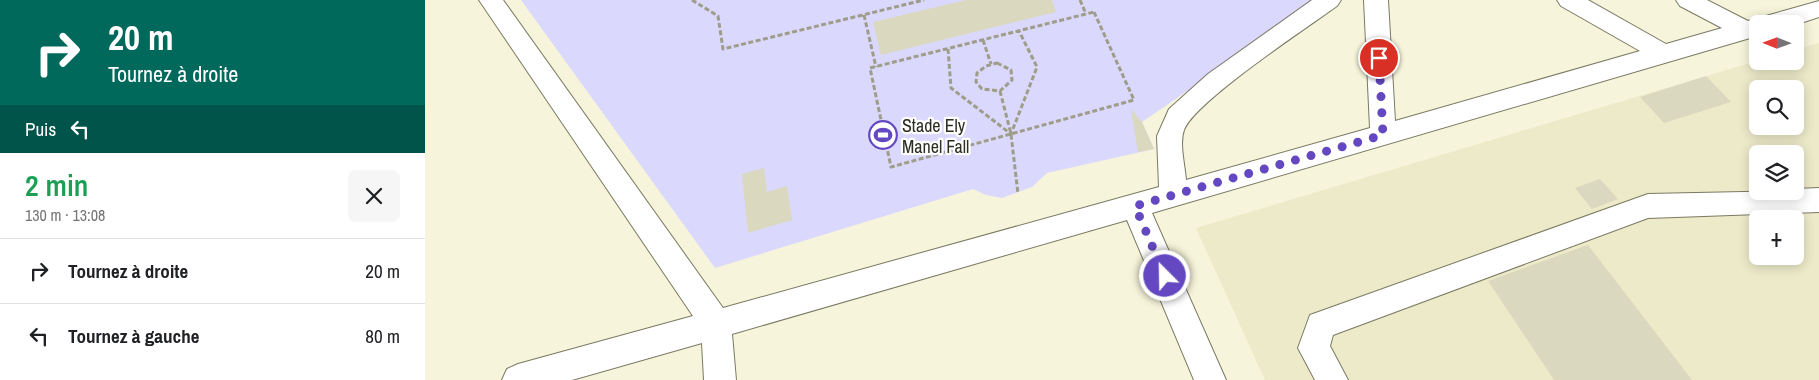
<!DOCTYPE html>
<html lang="fr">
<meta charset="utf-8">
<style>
body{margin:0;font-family:"Archivo Narrow",sans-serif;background:#f6f6f6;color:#202124;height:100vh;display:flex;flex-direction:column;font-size:19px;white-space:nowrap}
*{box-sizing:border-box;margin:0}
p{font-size:16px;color:#757577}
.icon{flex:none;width:28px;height:28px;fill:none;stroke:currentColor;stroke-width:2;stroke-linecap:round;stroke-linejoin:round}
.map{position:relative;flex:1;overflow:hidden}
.drawer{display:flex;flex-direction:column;background:#fff;width:425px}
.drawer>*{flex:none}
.guide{background:#00695c;color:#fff;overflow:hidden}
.needle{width:32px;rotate:271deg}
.fabs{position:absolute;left:1324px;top:15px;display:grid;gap:10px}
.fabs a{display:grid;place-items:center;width:55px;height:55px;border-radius:8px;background:#fff;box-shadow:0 2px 12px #0003;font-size:25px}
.pin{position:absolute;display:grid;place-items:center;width:42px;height:42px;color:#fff;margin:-21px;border:2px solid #fff;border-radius:50%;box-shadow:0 1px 5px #0007}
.me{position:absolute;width:55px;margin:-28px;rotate:337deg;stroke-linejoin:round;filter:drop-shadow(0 0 4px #0008)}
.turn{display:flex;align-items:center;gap:18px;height:105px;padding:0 25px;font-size:22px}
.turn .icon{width:65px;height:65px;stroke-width:2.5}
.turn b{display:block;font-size:35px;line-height:42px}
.then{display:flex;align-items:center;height:48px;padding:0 25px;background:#0003;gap:10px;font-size:19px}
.round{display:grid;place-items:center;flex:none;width:52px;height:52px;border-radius:8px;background:#f6f6f6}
.overview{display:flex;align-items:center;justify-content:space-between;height:85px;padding:0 25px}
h1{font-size:30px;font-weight:600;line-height:38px;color:#1e9e55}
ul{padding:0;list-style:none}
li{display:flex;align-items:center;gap:15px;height:65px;padding:0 25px;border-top:1px solid #e0e0e0}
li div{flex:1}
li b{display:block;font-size:19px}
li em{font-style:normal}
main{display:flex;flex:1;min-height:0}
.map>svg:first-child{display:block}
.built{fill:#eceac9;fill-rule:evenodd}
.green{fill:#dad8fd}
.building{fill:#dad8be}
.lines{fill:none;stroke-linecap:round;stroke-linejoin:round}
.minor-casing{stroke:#7b7962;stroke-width:2}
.path{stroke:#9e9d8a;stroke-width:3;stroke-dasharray:5 2.5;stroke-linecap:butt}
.minor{fill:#fff;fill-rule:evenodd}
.route{stroke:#6348c1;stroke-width:9;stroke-dasharray:0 16.2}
.labels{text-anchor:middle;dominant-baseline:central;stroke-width:4.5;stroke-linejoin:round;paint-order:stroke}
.poi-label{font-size:18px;fill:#2d2d23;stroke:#fff;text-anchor:start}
</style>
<main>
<section class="drawer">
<div class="guide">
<div class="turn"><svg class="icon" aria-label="right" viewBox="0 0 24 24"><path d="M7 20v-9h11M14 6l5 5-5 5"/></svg><div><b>20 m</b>Tournez à droite</div></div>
<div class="then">Puis<svg class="icon" aria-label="left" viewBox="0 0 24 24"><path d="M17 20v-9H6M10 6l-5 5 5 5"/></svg></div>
</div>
<div class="overview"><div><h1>2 min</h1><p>130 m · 13:08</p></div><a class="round"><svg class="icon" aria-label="close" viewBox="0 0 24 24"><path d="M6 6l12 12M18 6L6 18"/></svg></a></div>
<ul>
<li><svg class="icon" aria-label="right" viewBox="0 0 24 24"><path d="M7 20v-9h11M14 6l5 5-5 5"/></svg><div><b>Tournez à droite</b></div><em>20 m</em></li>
<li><svg class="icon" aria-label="left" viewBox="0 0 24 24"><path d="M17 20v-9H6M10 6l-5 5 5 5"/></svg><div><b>Tournez à gauche</b></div><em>80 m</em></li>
</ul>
</section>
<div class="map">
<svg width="1394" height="380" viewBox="0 0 1394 380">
<rect width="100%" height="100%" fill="#f6f4da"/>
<path class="built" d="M1394 43V380H840L771 228 1332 61H1370V50ZM1332 89H1370V126H1332ZM1332 154H1370V191H1332ZM1332 219H1370V256H1332Z"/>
<path class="green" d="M96 0H895L717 122 729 149 622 173 607 187 577 198 561 195 548 189 290 268Z"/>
<path class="building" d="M541 0H627L631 12 456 55 448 22Z
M1281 76 1306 102 1239 123 1215 97Z
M706 109 717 122 729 149 713 152Z
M339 168 342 192 362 186 367 220 323 233 317 174Z
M1175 179 1193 199 1167 209 1150 188Z
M1163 245 1267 380H1129L1063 281Z"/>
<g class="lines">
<defs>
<path id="minor" d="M54 0H78L298 308 734 187 732 136 744 109 783 74 887 0H916L912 6C883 27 769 102 759 130 754 144 760 165 761 180L945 128 939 0H963L970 121 1215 51 1136 6 1132 0H1163L1241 44 1297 28 1255 6 1251 0H1282L1323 21 1394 1V17L1370 25 1332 24V36L727 213 801 380H769L702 220 307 334 311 380H279L277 343 147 380H77L82 369 93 364 268 316Z
M1394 188V212L1223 218 908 335 905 346 923 380H890L873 348 885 315 1223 194 1370 191V189Z"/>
</defs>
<use href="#minor" class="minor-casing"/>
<path class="path" d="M267 0 293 16 298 49 499 0
M655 0 661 14
M669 12 709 100 466 167 445 68Z
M439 15 451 67
M558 40 566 64
M523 49 526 88 586 134 612 67 594 31
M572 63 586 70 587 80 575 91 557 89 551 82 552 73 561 66Z
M575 91 586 134 593 194"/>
<use href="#minor" class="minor"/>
</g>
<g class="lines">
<path class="route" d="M740 276 710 206 958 135 954 58"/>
</g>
<defs>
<symbol id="stadium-ring" viewBox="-11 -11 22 22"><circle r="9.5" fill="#fff" stroke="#6348c1" stroke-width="1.5"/><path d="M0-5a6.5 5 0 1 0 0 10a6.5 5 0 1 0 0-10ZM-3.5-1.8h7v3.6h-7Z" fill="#6348c1"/></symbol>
</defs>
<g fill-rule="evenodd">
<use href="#stadium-ring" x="442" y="119" width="32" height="32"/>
</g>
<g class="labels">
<g class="poi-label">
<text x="477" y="125">Stade Ely<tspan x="477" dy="21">Manel Fall</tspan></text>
</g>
</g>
</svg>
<div class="fabs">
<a><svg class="needle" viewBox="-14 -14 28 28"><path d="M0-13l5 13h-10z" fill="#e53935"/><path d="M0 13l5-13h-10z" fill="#757577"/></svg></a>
<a><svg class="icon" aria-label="search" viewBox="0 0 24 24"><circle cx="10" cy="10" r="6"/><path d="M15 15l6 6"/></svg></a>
<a><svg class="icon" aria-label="layers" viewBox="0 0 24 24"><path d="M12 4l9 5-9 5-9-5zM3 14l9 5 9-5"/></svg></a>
<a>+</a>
</div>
<div class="pin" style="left:954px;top:58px;background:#d93025"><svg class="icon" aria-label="arrive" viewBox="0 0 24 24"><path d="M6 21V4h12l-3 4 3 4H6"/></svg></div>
<svg class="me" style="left:740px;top:276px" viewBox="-20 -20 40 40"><circle r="17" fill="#6348c1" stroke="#fff" stroke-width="3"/><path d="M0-11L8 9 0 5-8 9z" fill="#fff"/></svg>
</div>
</main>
